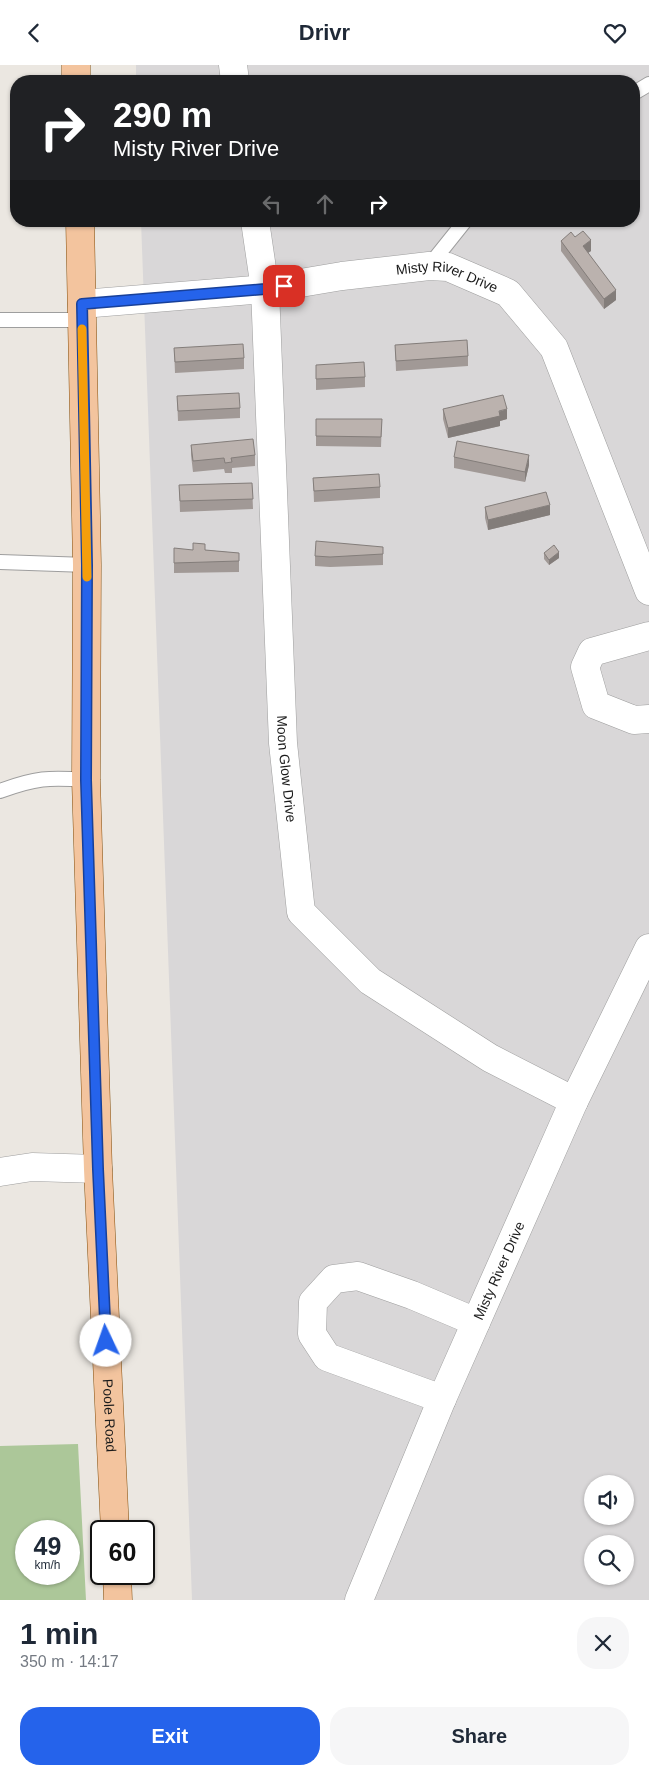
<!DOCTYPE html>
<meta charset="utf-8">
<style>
body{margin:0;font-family:Helvetica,sans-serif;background:#f6f6f7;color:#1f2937;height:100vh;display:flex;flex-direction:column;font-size:19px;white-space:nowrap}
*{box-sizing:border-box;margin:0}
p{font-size:16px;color:#747a83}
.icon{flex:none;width:28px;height:28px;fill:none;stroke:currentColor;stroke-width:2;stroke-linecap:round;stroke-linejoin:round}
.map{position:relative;height:1535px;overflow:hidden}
.drawer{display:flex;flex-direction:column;background:#fff;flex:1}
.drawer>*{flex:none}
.hud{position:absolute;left:10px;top:10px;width:630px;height:152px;border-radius:20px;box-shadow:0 1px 4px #0004;background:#202124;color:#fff;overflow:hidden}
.fabs{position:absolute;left:584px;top:1410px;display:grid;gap:10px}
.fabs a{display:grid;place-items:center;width:50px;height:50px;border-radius:50%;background:#fff;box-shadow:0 1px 4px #0004;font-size:25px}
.speed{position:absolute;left:15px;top:1455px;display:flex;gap:10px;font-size:25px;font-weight:700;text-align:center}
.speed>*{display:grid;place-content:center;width:65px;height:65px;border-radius:50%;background:#fff;box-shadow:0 1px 4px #0004;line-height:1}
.speed small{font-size:12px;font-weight:400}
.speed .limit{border:2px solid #111;border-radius:8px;background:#fff;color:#111}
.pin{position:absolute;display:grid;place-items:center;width:42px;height:42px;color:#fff;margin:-21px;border-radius:10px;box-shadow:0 2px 8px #0006}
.me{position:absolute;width:55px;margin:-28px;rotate:357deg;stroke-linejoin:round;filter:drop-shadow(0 0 4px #0008)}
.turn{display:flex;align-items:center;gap:18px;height:105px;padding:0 20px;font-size:22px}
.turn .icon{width:65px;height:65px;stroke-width:2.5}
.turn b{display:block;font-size:35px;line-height:42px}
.lanes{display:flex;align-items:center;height:48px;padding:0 20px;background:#0003;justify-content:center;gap:25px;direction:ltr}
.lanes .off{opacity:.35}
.round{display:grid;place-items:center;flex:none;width:52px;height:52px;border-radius:20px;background:#f6f6f7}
.summary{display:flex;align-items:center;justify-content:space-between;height:85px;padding:0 20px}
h1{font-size:30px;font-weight:600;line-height:38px}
.button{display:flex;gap:10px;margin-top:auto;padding:10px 20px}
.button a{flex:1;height:58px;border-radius:20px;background:#2563eb;color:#fff;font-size:20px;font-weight:600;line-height:58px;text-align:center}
.button a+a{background:#f6f6f7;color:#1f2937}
header{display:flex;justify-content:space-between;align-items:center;height:65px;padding:0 20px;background:#fff;font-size:22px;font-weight:600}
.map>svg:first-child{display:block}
.residential{fill:#d9d7d8;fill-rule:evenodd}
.forest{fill:#acc799;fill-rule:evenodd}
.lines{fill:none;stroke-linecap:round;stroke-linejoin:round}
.lane-casing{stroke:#9e9e9e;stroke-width:16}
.street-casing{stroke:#9e9e9e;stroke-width:29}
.primary-casing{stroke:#844f0d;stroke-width:29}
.lane{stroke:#fff;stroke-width:14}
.street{stroke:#fff;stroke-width:28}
.primary{stroke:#f3c49e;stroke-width:28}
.wall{fill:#a19996}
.shaded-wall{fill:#837d7a}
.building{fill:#bbb2ae;stroke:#837d7a}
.route-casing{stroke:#184099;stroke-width:12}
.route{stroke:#2563eb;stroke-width:9}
.slow{stroke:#f59e0b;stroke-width:9}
.labels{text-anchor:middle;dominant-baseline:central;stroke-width:4;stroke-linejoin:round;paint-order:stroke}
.street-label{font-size:14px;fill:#1a1a1a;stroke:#fff}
</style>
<header><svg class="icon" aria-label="back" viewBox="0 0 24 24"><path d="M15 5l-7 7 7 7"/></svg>Drivr<svg class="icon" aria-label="heart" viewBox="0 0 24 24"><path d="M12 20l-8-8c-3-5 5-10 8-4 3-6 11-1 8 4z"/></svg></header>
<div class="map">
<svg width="649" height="1535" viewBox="0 0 649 1535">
<rect width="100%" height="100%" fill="#ebe7e1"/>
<path class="residential" d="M136 0H649V1535H192L141 156H634V16H136ZM592 1419H625V1451H592ZM592 1479H625V1511H592Z"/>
<path class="forest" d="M78 1379 86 1535H0V1381ZM26 1466H69V1509H26Z"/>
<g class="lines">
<defs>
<path id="lane" d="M634 28 649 19
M429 201 465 156
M0 255H82
M0 497 87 500
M0 726C35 713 49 712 86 715"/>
<g id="street">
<path d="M233 0 235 16"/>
<path id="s1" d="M255 156 265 224 283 678 301 847 370 916 490 993 574 1036"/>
<path id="s2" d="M82 239 265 224 342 211 429 201 448 202 508 228 554 283 649 526"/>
<path d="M649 571 592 587 585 602 596 640 634 655 649 654"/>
<path d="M0 1107 32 1102 98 1104"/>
<path d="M442 1334 327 1292 312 1269 313 1237 334 1214 358 1211 412 1230 476 1257"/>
<path id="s3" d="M359 1535 442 1334 574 1036 649 883"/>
</g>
<g id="primary">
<path d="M76 0V16"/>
<path id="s4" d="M80 156 87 500 86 715 98 1104 115 1466"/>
<path d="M117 1509 118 1535"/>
</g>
</defs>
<use href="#lane" class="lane-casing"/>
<use href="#street" class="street-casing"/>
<use href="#primary" class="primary-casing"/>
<use href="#lane" class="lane"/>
<use href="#street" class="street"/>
<use href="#primary" class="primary"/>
</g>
<path class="wall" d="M561 176 591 186 588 188 616 235 604 244 561 186Z
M395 280 468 291V301L396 306Z
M174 283 244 293V304L175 308Z
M316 300 365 312V322L316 325Z
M177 331 240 343V353L178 356Z
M443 344 507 354 500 356V361L448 373 443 354Z
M316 354H382L381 382 316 381Z
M191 380 255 390V401L232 403V408H225L224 404 193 407 191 390Z
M454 392 529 400 525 417 454 403Z
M313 413 380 422V433L314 437Z
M252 418 253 444 180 447 179 420Z
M485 442 550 450 488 465 485 453Z
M383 482V500L330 502 315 501V491Z
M205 485 239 488V507L174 508V498Z
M544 488 559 493 549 500 544 494Z"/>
<path class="shaded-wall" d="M591 175V186L583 191V181Z
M616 225V235L604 244V234Z
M507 344V354L500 356V361L448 373V363Z
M529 390V400L525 417V407Z
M550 440V450L488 465V455Z
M559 487V493L549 500V495Z"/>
<path class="building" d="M583 166 591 175 583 181 616 225 604 234 561 176 571 167 575 172Z
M467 275 468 291 396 296 395 280Z
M243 279 244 293 175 297 174 283Z
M364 297 365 312 316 314V300Z
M239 328 240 343 178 346 177 331Z
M503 330 507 344 499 346 500 351 448 363 443 344Z
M316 354H382L381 372 316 371Z
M253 374 255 390 231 393 232 397 225 398 224 393 193 396 191 380Z
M457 376 529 390 525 407 454 392Z
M379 409 380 422 314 426 313 413Z
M252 418 253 434 180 436 179 420Z
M546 427 550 440 488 455 485 442Z
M316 476 383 482V489L330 492 315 491Z
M193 478 205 479V485L239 488V496L174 498V483L193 485Z
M554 480 559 487 549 495 544 488Z"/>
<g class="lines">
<defs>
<path id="route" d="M106 1276 98 1104 86 715 87 500 82 239 265 224 284 221"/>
</defs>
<use href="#route" class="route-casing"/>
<use href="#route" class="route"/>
<path class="slow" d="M82 264 87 512"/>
</g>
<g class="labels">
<g class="street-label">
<text stroke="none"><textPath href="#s2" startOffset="369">Misty River Drive</textPath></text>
<text stroke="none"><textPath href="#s1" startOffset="549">Moon Glow Drive</textPath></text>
<text stroke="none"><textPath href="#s3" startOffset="358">Misty River Drive</textPath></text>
<text stroke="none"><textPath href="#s4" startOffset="1195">Poole Road</textPath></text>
</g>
</g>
</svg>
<div class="fabs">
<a><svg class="icon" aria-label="sound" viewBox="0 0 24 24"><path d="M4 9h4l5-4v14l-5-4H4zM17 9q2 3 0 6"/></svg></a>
<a><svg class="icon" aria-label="search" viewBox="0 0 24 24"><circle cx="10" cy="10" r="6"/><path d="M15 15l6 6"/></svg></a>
</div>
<div class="speed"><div>49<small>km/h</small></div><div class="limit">60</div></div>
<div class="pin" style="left:284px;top:221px;background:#d93025"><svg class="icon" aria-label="arrive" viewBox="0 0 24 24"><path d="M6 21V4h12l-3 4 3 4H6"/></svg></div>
<svg class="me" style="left:106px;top:1276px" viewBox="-20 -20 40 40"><circle r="19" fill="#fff"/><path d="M0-13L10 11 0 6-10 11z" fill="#2563eb"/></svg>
<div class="hud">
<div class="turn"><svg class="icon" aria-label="right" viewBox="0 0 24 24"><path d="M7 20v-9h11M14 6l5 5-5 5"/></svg><div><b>290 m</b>Misty River Drive</div></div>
<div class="lanes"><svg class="icon off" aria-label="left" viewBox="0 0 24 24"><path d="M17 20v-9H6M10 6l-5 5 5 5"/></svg><svg class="icon off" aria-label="ahead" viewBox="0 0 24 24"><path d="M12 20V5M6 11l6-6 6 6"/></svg><svg class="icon" aria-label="right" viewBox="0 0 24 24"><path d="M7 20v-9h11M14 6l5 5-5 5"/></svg></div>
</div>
</div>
<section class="drawer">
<div class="summary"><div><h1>1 min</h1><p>350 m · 14:17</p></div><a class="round"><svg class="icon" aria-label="close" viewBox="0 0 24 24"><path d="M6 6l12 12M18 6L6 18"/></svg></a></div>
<div class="button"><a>Exit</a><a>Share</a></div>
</section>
